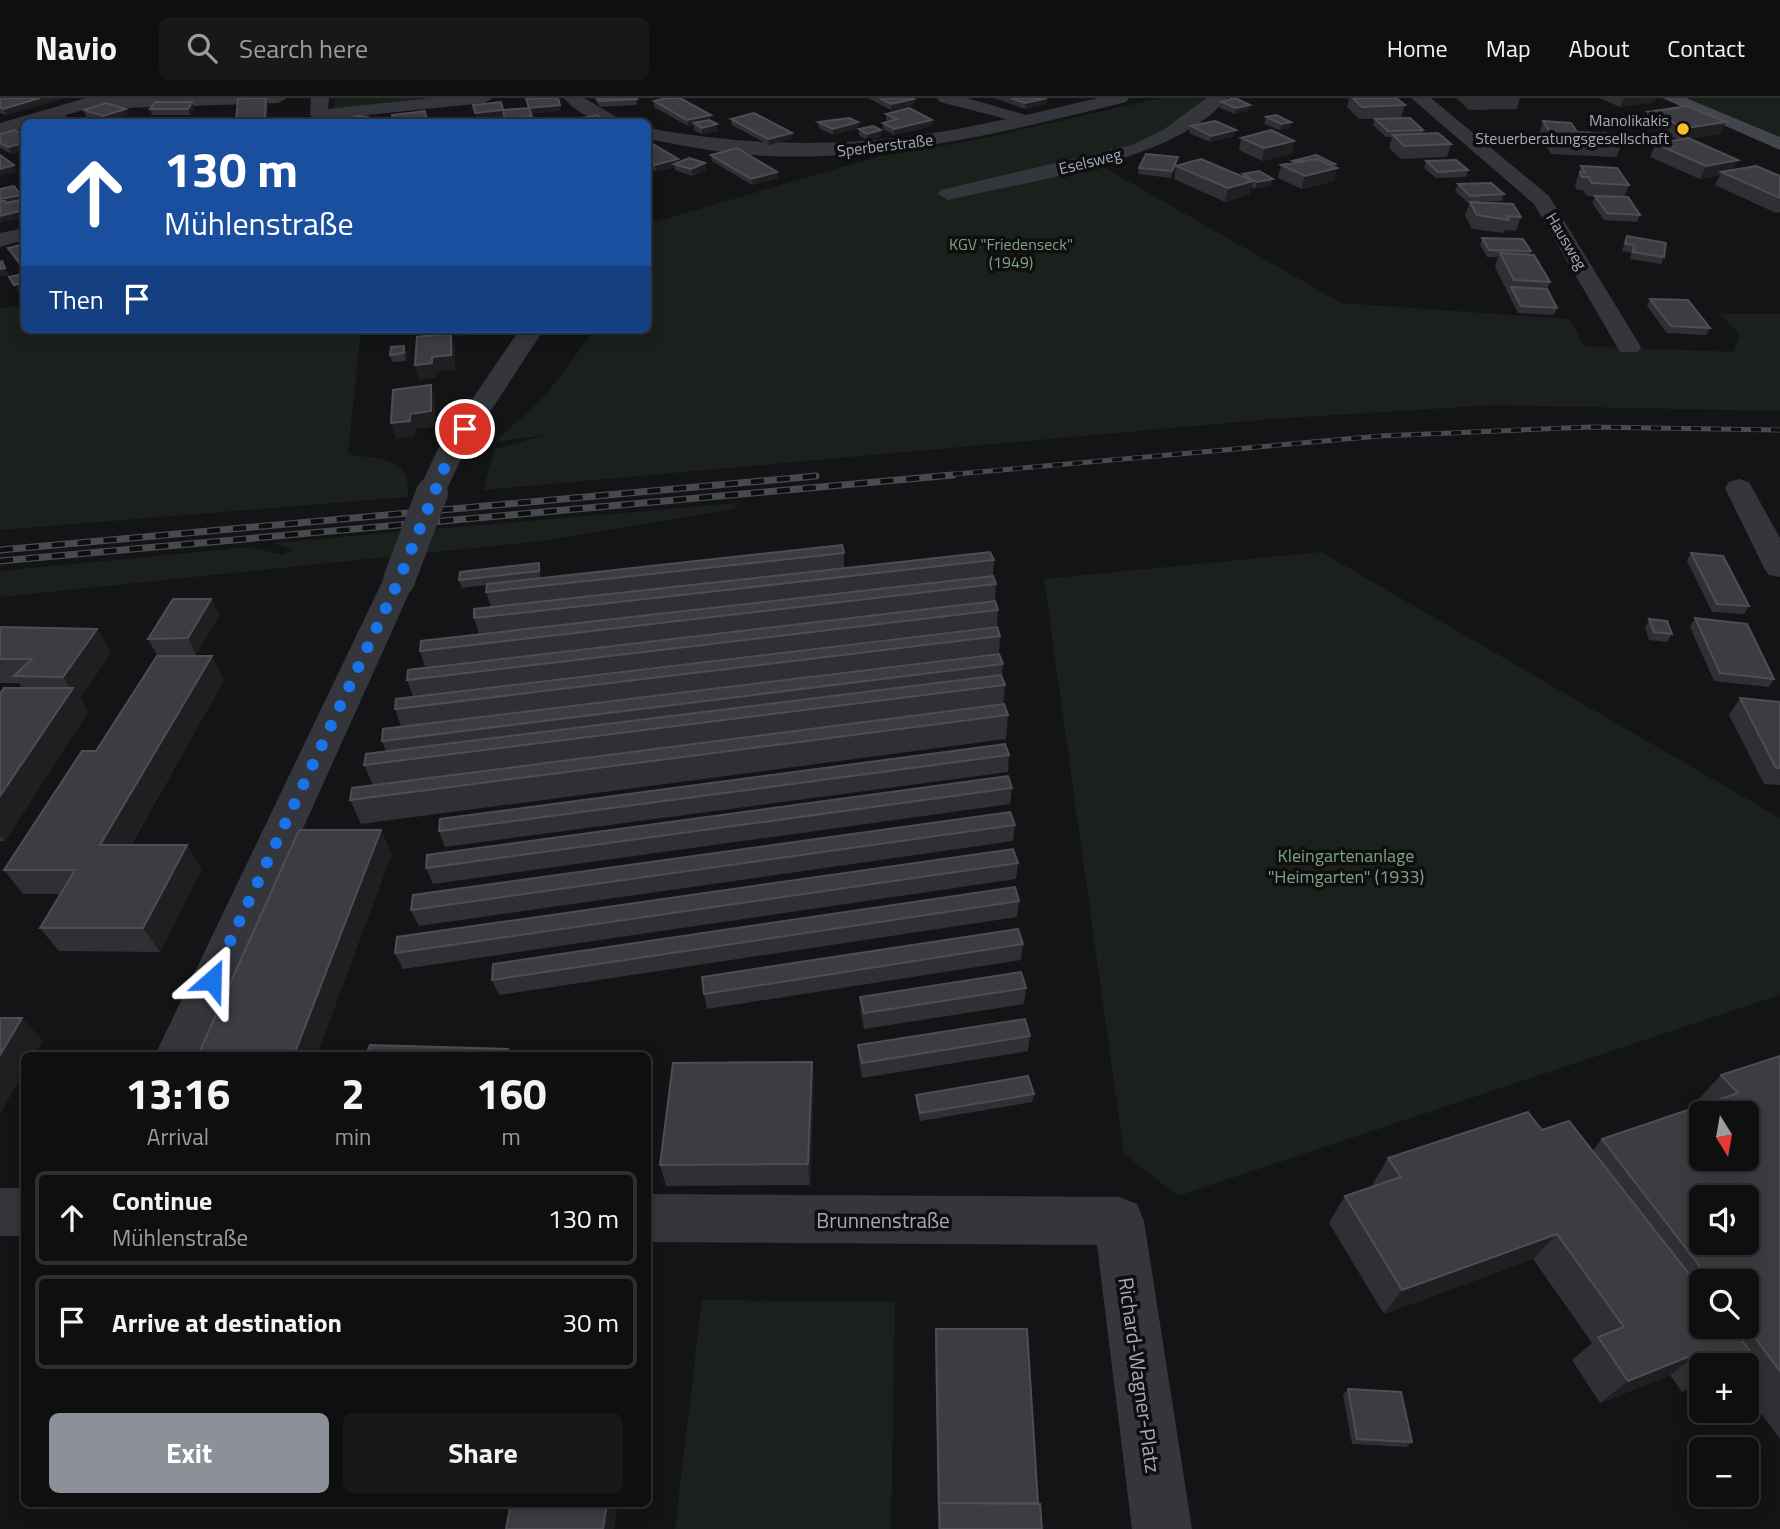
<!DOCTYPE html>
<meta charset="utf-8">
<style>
body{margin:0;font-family:"Titillium Web",sans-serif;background:#181819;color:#f1f3f6;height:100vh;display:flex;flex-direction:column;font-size:26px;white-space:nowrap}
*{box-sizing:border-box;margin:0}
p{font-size:23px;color:#9b9c9f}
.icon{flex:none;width:38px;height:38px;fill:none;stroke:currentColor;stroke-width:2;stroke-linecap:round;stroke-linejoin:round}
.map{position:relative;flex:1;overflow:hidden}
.details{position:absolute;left:21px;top:954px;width:630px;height:455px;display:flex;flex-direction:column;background:#0f0f10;border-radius:10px;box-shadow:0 4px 18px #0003,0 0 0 2px #2f2f30}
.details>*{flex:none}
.banner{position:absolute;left:21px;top:21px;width:630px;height:214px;border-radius:10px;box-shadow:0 4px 18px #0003,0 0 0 2px #2f2f30;background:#1a4fa0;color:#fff;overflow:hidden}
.needle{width:46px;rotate:169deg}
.buttons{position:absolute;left:1689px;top:1003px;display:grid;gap:14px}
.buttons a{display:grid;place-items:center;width:70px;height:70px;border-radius:10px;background:#0f0f10;box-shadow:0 4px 18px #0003,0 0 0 2px #2f2f30;font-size:35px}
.pin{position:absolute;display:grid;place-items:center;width:60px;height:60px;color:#fff;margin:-30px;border:4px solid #fff;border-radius:50%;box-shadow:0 2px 7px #0007}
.me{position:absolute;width:77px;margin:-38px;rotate:25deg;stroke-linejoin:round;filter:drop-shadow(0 0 5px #0008)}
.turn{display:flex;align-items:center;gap:24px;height:147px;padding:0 28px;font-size:32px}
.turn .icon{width:91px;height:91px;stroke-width:2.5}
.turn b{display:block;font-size:49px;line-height:60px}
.then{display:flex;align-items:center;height:66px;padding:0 28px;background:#0003;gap:14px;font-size:26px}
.eta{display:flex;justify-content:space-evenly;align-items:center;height:119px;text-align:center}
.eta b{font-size:42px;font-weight:700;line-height:49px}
.button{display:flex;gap:14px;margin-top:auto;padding:14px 28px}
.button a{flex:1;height:80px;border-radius:10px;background:#8c9099;color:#fff;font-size:28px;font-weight:700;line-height:80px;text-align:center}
.button a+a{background:#181819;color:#f1f3f6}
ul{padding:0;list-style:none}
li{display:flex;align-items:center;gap:21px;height:94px;margin:0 14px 10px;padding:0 14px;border:4px solid #2f2f30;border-radius:10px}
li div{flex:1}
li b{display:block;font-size:26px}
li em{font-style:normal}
header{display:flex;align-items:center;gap:42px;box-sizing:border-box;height:98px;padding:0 35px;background:#0f0f10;border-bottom:2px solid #2f2f30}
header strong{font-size:33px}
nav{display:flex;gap:38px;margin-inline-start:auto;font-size:24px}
.search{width:490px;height:63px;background:#181819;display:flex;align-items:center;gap:18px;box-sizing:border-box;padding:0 24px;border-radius:10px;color:#9b9c9f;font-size:26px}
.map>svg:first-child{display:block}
.green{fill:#1a211c}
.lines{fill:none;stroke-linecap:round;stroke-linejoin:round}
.street{fill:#35363b;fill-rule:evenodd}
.secondary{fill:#43454b;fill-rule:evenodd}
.rail-far1-casing{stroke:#484a50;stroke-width:5}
.rail-casing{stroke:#484a50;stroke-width:7}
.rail-far1{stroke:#0f0f11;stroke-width:3.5;stroke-dasharray:10;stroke-linecap:butt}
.rail{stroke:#0f0f11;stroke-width:4.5;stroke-dasharray:13;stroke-linecap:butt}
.street-bridge{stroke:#35363b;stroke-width:32}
.wall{fill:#303034;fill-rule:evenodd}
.shaded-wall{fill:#1f1f22}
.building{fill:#3c3d42;stroke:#4d4e54;stroke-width:2;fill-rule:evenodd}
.route{stroke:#1a73e8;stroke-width:12;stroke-dasharray:0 21.6}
.poi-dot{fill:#f9be2a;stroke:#0f0f11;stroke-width:2.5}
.labels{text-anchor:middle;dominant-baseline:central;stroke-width:7;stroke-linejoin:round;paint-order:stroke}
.far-poi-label{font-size:16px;fill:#a5aab7;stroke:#0f0f11;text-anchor:end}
.far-street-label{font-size:16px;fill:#a5aab7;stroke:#0f0f11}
.far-park-label{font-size:16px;fill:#7ca380;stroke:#0f0f11}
.park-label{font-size:18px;fill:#7ca380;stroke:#0f0f11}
.near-street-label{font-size:21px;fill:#a5aab7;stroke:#0f0f11}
</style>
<header>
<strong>Navio</strong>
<div class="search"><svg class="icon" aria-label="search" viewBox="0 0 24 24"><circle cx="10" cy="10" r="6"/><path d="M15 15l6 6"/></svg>Search here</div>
<nav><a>Home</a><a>Map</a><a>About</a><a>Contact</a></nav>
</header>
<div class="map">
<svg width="1780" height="1431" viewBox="0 0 1780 1431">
<rect width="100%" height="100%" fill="#141416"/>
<path class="green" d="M336 0H450L332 12Z
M1161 0 1210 1 1144 44 1089 61 1341 205 1570 221 1584 248 1734 254 1740 236 1720 216H1780V313L1493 307 1272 321 483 392 495 351 546 337 495 344 546 297 595 231H648V126L880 58 980 41Z
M1687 0H1780V40Z
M24 207V231H361L348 356C378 362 414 357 407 399L0 432V210Z
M739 405 734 411 541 443 0 499V473L250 449 283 457 292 452 272 445Z
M1321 454 1780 720V897L1178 1098 1124 1056 1044 481Z
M702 1202 895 1204 891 1431H675Z"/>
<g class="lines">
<path class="street" d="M86 0H287L278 5 125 10 100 7 42 24H24V30L0 37V25Z
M311 0H329L328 11 432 0H493L484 5 319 22 310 17Z
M564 0H584L625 24C602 26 580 19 564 0Z
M937 0H967L1026 17 1098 0H1129L1126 4C1010 33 890 63 769 58 728 56 688 49 648 41V30C773 53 882 49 1006 21L940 4Z
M1207 0H1227C1178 63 1024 84 948 102L938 96 941 92 1132 47 1163 32Z
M1411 0H1431L1549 98 1641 249 1638 254H1620L1534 106Z
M24 130V142L0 149V135Z
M520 231H544L466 351 442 401 432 404 422 401 417 395 438 351Z
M1739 381 1749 384 1780 440V479L1769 477 1764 470 1725 390 1729 384Z
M399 472 410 475 415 482 201 957H155L383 482 388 475Z
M0 1090H24V1138H0Z
M648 1096 1119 1099 1137 1106 1144 1123 1192 1431H1132L1097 1147 648 1144Z"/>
<path class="secondary" d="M1662 0H1686L1780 39V52Z"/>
<defs>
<path id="rail-far1" d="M811 378H816
M933 378 1380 338 1589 329 1780 332"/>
<path id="rail" d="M0 452 816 378
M0 463 953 377"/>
</defs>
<use href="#rail-far1" class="rail-far1-casing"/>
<use href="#rail" class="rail-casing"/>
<use href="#rail-far1" class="rail-far1"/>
<use href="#rail" class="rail"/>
<path class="street-bridge" d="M399 482 432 395"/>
</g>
<path class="wall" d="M0 0H64L6 17 0 15V1H2Z
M594 0H636L637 7 600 9Z
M868 0H912L914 1V7L891 12Z
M994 0H1047V6L1025 11Z
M1345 0H1396L1405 7 1401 20 1359 21 1347 9 1349 1Z
M1456 0H1520L1517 11 1469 12Z
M1599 0H1656L1654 4 1620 9Z
M654 3 711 23 718 33 702 36 694 32V27L688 28 654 9Z
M1221 4 1248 13 1235 16 1220 10Z
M194 10 190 17H152L150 11Z
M84 12 128 17 106 24 86 19Z
M1648 14 1726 24 1720 36 1689 41 1733 72 1780 78V114L1776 115 1715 87 1720 77 1700 81 1650 59 1656 46 1679 42 1643 26Z
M886 16 932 28 894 37 883 31V25L889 23 886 22Z
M1266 19 1290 30 1280 32 1264 26Z
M731 21 792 35V41L769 47 732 27Z
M1375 21 1423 32 1422 36 1451 46 1447 59 1401 61 1389 50 1392 39H1386L1373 27Z
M1543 23 1577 34 1622 46 1616 59 1551 56 1539 36Z
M818 24H858V30L833 37 819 30Z
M1191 28 1234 38 1210 44 1189 35Z
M859 31 881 39 867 42 859 37Z
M0 36 24 37V53L12 56 0 50Z
M1241 40 1294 43 1292 55 1262 63 1239 52Z
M648 43 678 64 705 65 706 72 692 78 675 72V69L656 74 648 68Z
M711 57 777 74 778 80 752 87 712 63Z
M1178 59 1176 67 1242 79 1243 76 1271 88 1255 91 1251 89 1250 96 1225 104 1174 81 1176 69 1171 80 1138 76 1139 70Z
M1292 63 1335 66 1334 83 1302 91 1278 80 1281 67 1292 65Z
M1426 63 1468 72 1466 79 1436 80 1424 70Z
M1581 68 1629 87 1624 99 1640 117 1637 124 1604 122 1592 105 1595 99 1587 98 1583 92H1577L1575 87Z
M1458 86 1504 96 1502 103 1476 104 1521 119 1516 133 1505 132 1504 135 1472 131 1465 117 1470 104 1468 105 1455 93Z
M1627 138 1664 159 1661 166 1630 161 1631 155 1622 153Z
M1482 140 1531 153 1529 157 1550 184 1547 191 1557 210 1554 217 1518 215 1495 169 1498 159H1487L1480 147Z
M24 146V173L12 157 8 150Z
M1650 201 1710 230 1706 237 1667 235 1647 208Z
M406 231H429L428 233 408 235Z
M407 255 406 263 392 264 390 257Z
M844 455V470L994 462 993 478 479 536 474 520 491 509 486 494 487 487 462 490 459 482 541 473V480Z
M1691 455 1749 508 1744 516 1712 514 1687 463Z
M996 486 995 503 425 569 420 553Z
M211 501 219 517 196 557H157L148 541Z
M998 512 997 528 413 598 407 582Z
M1695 520 1774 581 1769 589 1714 583 1690 529Z
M1649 521 1672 536 1667 544 1649 542 1645 530Z
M0 529 97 531 111 555 80 600 88 614 5 743H0V596L22 590 19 585H0Z
M1000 538 999 555 401 628 395 611Z
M1003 566 1002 578 1005 587 1003 607 1008 617 1006 641 361 726 350 702 373 687 364 667 386 653 382 643Z
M224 582 131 747 202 771 160 854 59 853 40 830 61 796H23L4 772 96 653Z
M1740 600 1780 604V687L1764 686 1729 617Z
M1009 657 1008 674 445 749 439 733Z
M1012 690 1010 706 433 786 426 770Z
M1015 727 1013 743 419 828 411 812Z
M1018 765 1016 781 403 871 395 855Z
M1019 803 1017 819 499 897 492 882Z
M1023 846 1021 862 707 911 704 896Z
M1026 890 1024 906 864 931 861 915 860 899Z
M1030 938 1028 953 862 980 859 963 858 947Z
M1780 958V1341L1746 1295V1267H1701V1286L1682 1294 1670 1277 1600 1305 1572 1262 1592 1245 1533 1161 1384 1216 1329 1125 1345 1098 1373 1089 1372 1087 1388 1060 1542 1032 1592 1053 1602 1041 1698 1009 1695 1005 1721 977ZM1701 1183H1746V1228H1701Z
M812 964 814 986 810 1087 666 1088 660 1067Z
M1034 996 1032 1004 920 1023 916 1004V997Z
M936 1231 1038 1405 1042 1431H938L935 1243Z
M1348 1291 1412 1344 1406 1349 1352 1346 1343 1297Z"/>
<path class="shaded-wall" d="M40 0H64L6 17 3 11Z
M266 0 268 4 267 24H249V22Z
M1047 0V6L1025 11V5Z
M1624 0H1656L1654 4 1620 9Z
M914 1V7L891 12V6Z
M192 4 194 10 190 17 188 11Z
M560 7 561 13 530 16 529 10Z
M1250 7 1248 13 1235 16 1236 10Z
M126 11 128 17 106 24 103 18Z
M503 12 504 19 477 21 475 15Z
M711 17V23L694 25V27L688 28 687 22Z
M532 18 533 24H506L505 22Z
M602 21 603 24H588Z
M932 22V28L894 37V31Z
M858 24V30L833 37V31Z
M1291 24 1290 30 1280 32 1281 26Z
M1726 24 1720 36 1680 43 1686 30Z
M717 26 718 33 702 36V30Z
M881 32V39L867 42V36Z
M1236 32 1234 38 1210 44 1211 38Z
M792 35V41L769 47 768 41Z
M1294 43 1292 55 1262 63 1264 50Z
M24 45V53L12 56 8 49Z
M1178 59 1177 66 1171 80 1172 73Z
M678 61 679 67 674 66 675 69 656 74 655 67Z
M1738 62 1732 74H1721L1720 77 1700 81 1706 68Z
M705 65 706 72 692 78 691 71Z
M1335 66 1334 70H1337L1334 83 1302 91 1306 69Z
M14 67 17 74 0 78V71Z
M777 74 778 80 752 87 751 81Z
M1273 81 1271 88 1255 91 1257 84Z
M1253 83 1250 96 1225 104 1228 90Z
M21 97 24 104 0 109V101Z
M24 112V120L0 125V118Z
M2 163 9 177 0 179V171Z
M24 184V192L18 194 14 187Z
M447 231H479V236L459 238 457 232 447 233Z
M451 235 455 250V272L437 274 436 280 419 282 415 267 432 259Z
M404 248 407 255 406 263 404 255Z
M431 287 435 302V329L415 331V338L396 341 391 325 410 316Z
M539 465 541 473V481L539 473Z
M211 501 219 517 196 557 188 540Z
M97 531 111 555 80 600 88 614 5 743 0 738V698L71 592 63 579Z
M212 558 224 582 117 770 100 747Z
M381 732 392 756 317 957H294Z
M187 747 202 771 160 854 143 830Z
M22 920 43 943 34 957H24V974L0 1016V957Z
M812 964 814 986 810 1087 808 1066Z
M1557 1136 1533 1161 1384 1216 1402 1192Z
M1700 1254 1670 1277 1600 1305 1628 1283Z
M1752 1256 1736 1267H1724Z
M1701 1280V1286L1682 1294Z
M607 1405H618L614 1431H603Z"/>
<path class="building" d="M7 0H40L3 11 0 9V1Z
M247 0H266L265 20 249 22V24H231L236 23 238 1Z
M537 0H558L560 7 529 10 526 1Z
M597 0H636L637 1 599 3Z
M668 0H680L711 17 687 22 654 3Z
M880 0H912L914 1 891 6Z
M1011 0H1047L1025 5Z
M1235 0 1250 7 1236 10 1221 4Z
M1353 0H1396L1405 7 1362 9Z
M155 4H192L188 11H150Z
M501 4 503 12 475 15 473 7Z
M106 5 126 11 103 18 84 12Z
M1687 8 1726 24 1686 30 1648 14Z
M529 10 532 18 505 22 503 12Z
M909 10 932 22 894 31 883 25 897 21 886 16Z
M425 13 427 24H393L392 17Z
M754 15 792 35 768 41 731 21Z
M597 17 602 21 588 24 582 20Z
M1276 17 1291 24 1281 26 1266 19Z
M359 18 368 19 369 24H334V23Z
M64 19 77 24H44Z
M849 20 858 24 833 31 818 24Z
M1410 20 1423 32 1388 33 1375 21Z
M709 22 717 26 702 30 694 25Z
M1215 23 1236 32 1211 38 1191 28Z
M1543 23 1571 25 1577 34 1614 36 1622 46 1555 43Z
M873 28 881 32 867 36 859 31Z
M15 32 24 37V45L8 49 0 45V36Z
M1271 32 1294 43 1264 50 1241 40Z
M1438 35 1451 46 1404 48 1393 37Z
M1688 40 1738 62 1706 68 1656 46Z
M648 43 678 61 655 67 648 62Z
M737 50 777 74 751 81 711 57Z
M1146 56 1178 59 1172 73 1139 70Z
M0 57 14 67 0 71Z
M1316 57 1335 66 1330 67 1317 61 1294 64 1292 63Z
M689 60 705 65 691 71 674 66Z
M1201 61 1253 83 1228 90 1176 68Z
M1317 61 1337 70 1305 78 1281 67Z
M1456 62 1468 72 1438 74 1426 63Z
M1581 68 1617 70 1629 87 1592 85 1588 79H1582L1580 74H1585Z
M1756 68 1780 78V100L1721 74Z
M1259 73 1273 81 1257 84 1243 76Z
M1491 85 1504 96 1470 98 1458 86Z
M14 88 21 97 0 101V91Z
M1595 98 1628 99 1640 117 1607 115Z
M24 101V112L0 118V103L4 102 6 105Z
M1470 104 1513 106 1521 119 1507 118 1509 122 1477 117Z
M1627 138 1666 145 1664 159 1633 154 1634 147 1625 146Z
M1482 140 1523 141 1531 153 1489 152Z
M24 146V171L8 150Z
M1500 155 1534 157 1550 184 1514 182Z
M2 163 5 170 0 171V164Z
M24 176V184L14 187 9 179Z
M1511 189 1547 191 1557 210 1521 208Z
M1650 201 1688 202 1710 230 1671 228Z
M451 235V257L432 259V265L415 267 417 239Z
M404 248V255L390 257 391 249Z
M431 287V313L410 316V323L391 325 393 292Z
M842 447 844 455 486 494 487 486Z
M990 454 994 462 474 520V511Z
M1691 455 1723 458 1749 508 1717 506Z
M539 465V473L459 482 460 474Z
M993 478 996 486 420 553 421 543Z
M173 501H211L188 540 148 541Z
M995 503 998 512 407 582 408 572Z
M1695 520 1747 526 1774 581 1720 575Z
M1649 521 1667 523 1672 536 1654 534Z
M0 529 97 531 63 579 14 578 32 561H0Z
M997 529 1000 538 395 611 396 601Z
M999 556 1003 566 382 643 383 631Z
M157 558H212L100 747H187L143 830H40L75 772H4L82 653H96Z
M1001 577 1005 587 364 667 366 656Z
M4 590H73L0 698V596Z
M1740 600 1780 604V670H1776Z
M1004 606 1008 617 350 702 352 690Z
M1005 646 1009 657 439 733 440 721Z
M1008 678 1012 690 426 770 427 757Z
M1010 714 1015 727 411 812 413 797Z
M299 732H381L294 957H198Z
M1013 751 1018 765 395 855 397 839Z
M1015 789 1019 803 492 882 493 866Z
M1018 831 1023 846 704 896 702 879Z
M1021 874 1026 890 864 915 860 899Z
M0 920H22L0 957Z
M1025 921 1030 938 862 965 858 947Z
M370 947 508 951 506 957H366Z
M1780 958V1273L1746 1228V1183H1711L1602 1041 1738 995 1721 977ZM1701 1015H1746V1060H1701ZM1701 1099H1746V1144H1701Z
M812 964 808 1066 660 1067 673 965Z
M1028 978 1034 996 920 1015 916 997Z
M1528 1014 1542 1032 1569 1023 1701 1191V1228H1731L1752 1256 1724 1267H1710L1700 1254 1628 1283 1598 1239 1624 1229 1557 1136 1402 1192 1345 1098 1401 1079 1388 1060Z
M936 1231H1027L1038 1405H939V1410Z
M1348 1291 1401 1294 1412 1344 1357 1341Z
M511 1405H607L603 1431H506Z
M939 1405 1040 1406 1042 1431H940Z"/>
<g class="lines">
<path class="route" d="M212 882 399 482 452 351 465 331"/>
</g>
<circle class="poi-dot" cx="1683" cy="31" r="7"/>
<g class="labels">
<g class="far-poi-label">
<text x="1669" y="22">Manolikakis<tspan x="1669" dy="18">Steuerberatungsgesellschaft</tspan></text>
</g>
<g class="far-street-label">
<text transform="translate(885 47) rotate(-7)">Sperberstraße</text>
<text transform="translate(1090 63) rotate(-14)">Eselsweg</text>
<text transform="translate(1567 143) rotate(59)">Hausweg</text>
</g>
<g class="far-park-label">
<text x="1011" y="146">KGV "Friedenseck"<tspan x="1011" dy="18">(1949)</tspan></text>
</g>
<g class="park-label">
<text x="1346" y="757">Kleingartenanlage<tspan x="1346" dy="21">"Heimgarten" (1933)</tspan></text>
</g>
<g class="near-street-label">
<text x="883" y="1122">Brunnenstraße</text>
<text transform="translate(1140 1277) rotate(82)">Richard-Wagner-Platz</text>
</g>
</g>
</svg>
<div class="buttons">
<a><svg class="needle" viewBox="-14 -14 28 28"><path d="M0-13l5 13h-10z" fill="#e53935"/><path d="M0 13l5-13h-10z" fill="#9b9c9f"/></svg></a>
<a><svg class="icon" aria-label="sound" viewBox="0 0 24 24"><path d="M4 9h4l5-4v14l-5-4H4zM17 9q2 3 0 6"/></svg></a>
<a><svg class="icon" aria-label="search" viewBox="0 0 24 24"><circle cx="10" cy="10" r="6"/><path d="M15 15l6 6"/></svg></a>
<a>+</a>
<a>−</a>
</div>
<div class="pin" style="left:465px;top:331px;background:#d93025"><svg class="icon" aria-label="arrive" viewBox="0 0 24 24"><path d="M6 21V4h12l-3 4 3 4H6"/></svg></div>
<svg class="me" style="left:212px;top:882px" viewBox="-20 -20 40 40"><path d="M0-17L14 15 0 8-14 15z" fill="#1a73e8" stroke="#fff" stroke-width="4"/></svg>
<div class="banner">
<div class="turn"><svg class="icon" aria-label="ahead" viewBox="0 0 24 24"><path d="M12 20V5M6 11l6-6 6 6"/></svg><div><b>130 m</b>Mühlenstraße</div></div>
<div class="then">Then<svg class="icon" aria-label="arrive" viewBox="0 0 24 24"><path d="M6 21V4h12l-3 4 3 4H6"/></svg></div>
</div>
<section class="details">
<div class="eta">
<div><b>13:16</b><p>Arrival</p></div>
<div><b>2</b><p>min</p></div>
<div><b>160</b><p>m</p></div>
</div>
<ul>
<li><svg class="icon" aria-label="ahead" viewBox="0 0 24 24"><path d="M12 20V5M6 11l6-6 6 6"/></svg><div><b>Continue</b><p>Mühlenstraße</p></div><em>130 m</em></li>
<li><svg class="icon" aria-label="arrive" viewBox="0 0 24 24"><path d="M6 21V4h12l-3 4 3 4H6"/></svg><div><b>Arrive at destination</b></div><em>30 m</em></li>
</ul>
<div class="button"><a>Exit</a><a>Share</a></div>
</section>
</div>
